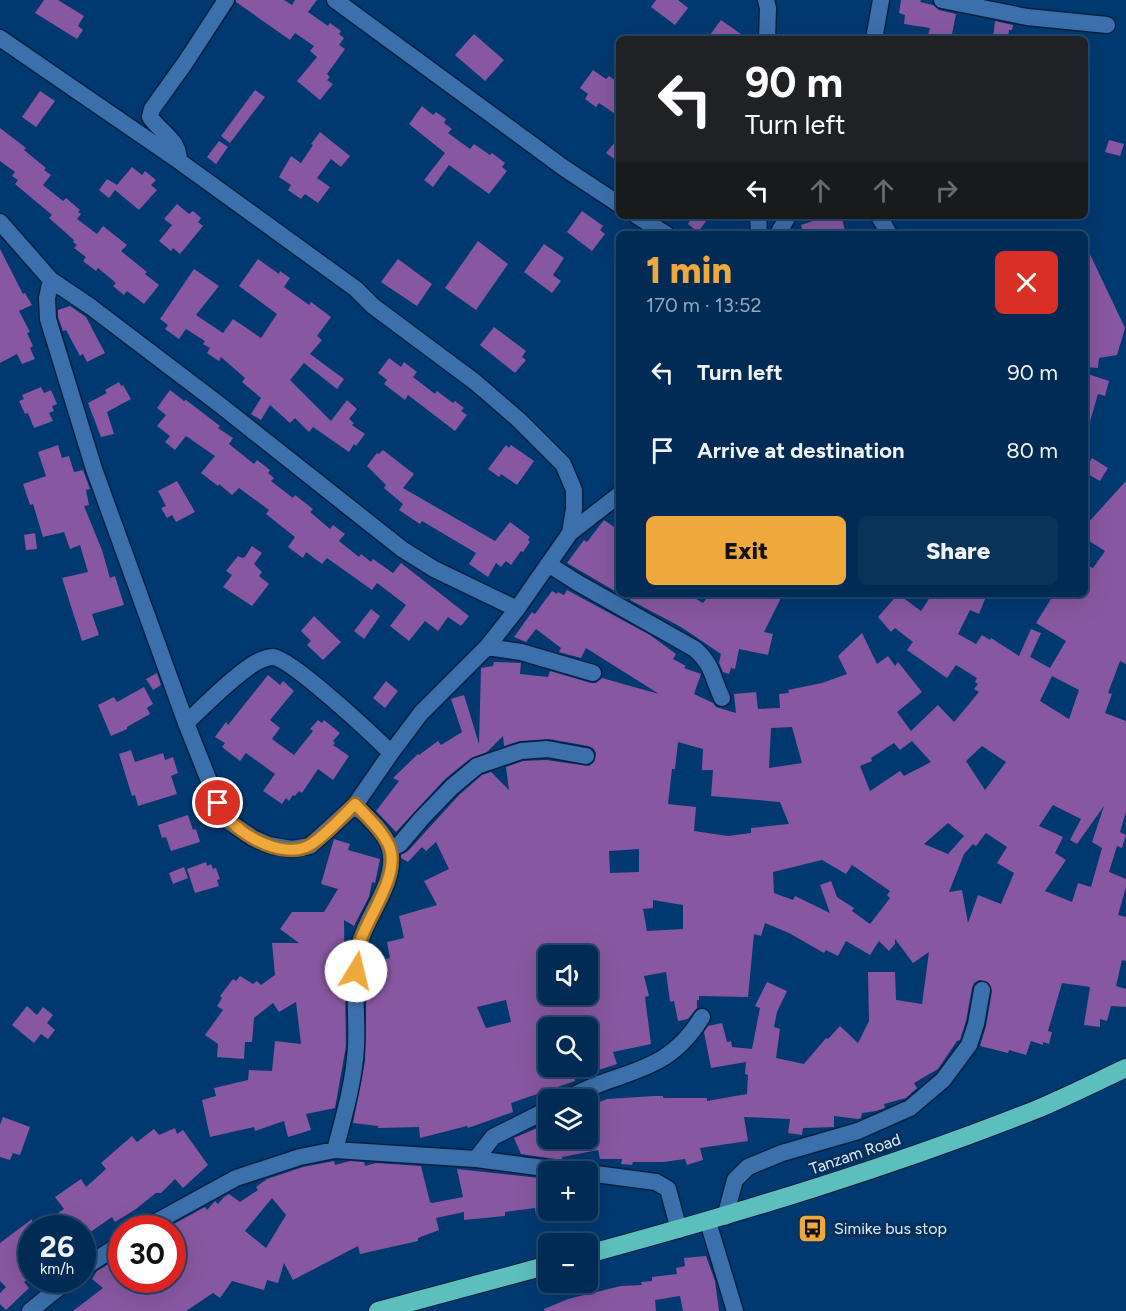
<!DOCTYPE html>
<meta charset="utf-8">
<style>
body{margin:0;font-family:Figtree,sans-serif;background:#0a335a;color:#f1f3f6;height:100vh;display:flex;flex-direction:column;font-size:22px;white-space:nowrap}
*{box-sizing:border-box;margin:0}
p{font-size:20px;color:#95a7b8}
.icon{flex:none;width:33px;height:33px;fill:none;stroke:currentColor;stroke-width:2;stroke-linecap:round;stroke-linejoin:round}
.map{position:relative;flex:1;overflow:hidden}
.details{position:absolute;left:616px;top:231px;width:472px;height:366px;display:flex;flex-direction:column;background:#002b54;border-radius:9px;box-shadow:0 6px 24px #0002,0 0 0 2px #22476b}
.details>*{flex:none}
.guide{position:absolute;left:616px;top:36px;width:472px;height:183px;border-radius:9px;box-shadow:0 6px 24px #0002,0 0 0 2px #22476b;background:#202124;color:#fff;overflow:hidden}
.tools{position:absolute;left:538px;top:945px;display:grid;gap:12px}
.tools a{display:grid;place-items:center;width:60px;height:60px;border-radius:9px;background:#002b54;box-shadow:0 6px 24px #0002,0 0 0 2px #22476b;font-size:30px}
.speed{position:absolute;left:18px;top:1215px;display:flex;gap:12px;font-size:30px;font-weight:700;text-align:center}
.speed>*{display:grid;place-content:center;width:78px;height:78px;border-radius:50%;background:#002b54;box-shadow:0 6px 24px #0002,0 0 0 2px #22476b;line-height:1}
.speed small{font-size:15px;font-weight:400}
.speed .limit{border:9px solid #d22;background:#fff;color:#111}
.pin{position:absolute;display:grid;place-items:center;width:51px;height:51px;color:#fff;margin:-26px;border:3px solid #fff;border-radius:50%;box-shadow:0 2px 6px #0007}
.me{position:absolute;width:66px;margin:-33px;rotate:9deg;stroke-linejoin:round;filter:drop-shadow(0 0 4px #0008)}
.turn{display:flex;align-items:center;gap:21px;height:126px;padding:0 30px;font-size:27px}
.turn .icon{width:78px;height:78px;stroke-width:2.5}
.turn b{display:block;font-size:42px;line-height:51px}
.lanes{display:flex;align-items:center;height:57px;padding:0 30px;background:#0003;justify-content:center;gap:30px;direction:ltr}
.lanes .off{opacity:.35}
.round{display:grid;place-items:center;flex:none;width:63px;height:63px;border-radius:9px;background:#0a335a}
.summary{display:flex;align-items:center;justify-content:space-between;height:102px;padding:0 30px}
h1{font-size:36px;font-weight:800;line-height:45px;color:#eea83c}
.primary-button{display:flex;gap:12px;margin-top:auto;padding:12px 30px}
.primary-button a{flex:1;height:69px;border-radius:9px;background:#eea83c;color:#111;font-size:24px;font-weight:800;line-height:69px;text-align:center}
.primary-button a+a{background:#0a335a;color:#f1f3f6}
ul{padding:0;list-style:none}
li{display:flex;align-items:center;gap:18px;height:78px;padding:0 30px}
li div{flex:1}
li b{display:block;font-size:22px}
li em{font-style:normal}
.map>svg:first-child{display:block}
.building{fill:#8857a1;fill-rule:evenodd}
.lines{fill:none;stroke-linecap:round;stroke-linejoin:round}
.minor-casing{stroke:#06213f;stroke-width:19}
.highway-casing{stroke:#06213f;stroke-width:20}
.minor{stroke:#3c70ac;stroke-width:16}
.highway{stroke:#5dbfbd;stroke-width:18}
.route-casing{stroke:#9b6d27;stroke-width:15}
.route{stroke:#eea83c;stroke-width:10}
.labels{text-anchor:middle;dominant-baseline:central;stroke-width:6;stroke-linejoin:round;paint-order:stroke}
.street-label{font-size:16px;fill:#e2eefb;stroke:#06305a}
.poi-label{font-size:16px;fill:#e2eefb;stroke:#06305a;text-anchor:start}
</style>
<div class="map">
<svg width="1126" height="1311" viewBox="0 0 1126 1311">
<rect width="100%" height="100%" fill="#003970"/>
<path class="building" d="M44 0H58L84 16 78 26 83 30 77 39 35 13Z
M236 0H284L292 5 295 0H317L308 12 328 26 330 23 341 31 339 34 344 38 339 45 345 49 327 74 330 77 327 80 333 84 320 100 297 81 317 57 310 51 314 46 295 33 290 40 236 2Z
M656 0H678L688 8 675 25 651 7Z
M901 0H921L920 2 933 5 939 10 956 14 951 39H927L930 28 904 24 905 15 899 13Z
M721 20 748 39H707Z
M995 21 1013 25 1012 30H1009L1008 39 993 38Z
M474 34 504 60 485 81 455 55Z
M593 70 606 79 609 76 620 84V117L599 103 596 107 585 99 588 94 580 88Z
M255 90 265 97 230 143 221 136Z
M40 91 55 101 36 127 22 117Z
M422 106 433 115 436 112 446 119 444 123 452 129 448 133 470 149 474 144 490 155 492 153 505 163 502 167 507 171 489 194 449 165 433 187 424 180 445 153 409 124Z
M0 128 26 148 24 150 46 168 44 170 51 175 43 185 63 201 66 198 80 210 78 212 81 214 77 219 97 234 103 226 127 245 121 251 147 272 145 274 159 285 144 304 127 291 124 295 113 286 116 283 98 268 96 271 83 261 86 257 74 248 77 245 73 242 74 240 49 218 52 215 15 184 18 180 12 176 15 172 0 161Z
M320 132 350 156 341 167 331 159 317 178 330 187 318 203 305 194 301 199 288 190 291 185 279 177 291 156 301 163 313 145 311 144Z
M620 136V163L606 153Z
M1109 140 1124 144 1120 156 1105 152Z
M219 141 228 147 216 164 207 157Z
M132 167 142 175 145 171 156 180 151 185 157 190 139 210 115 190 109 198 99 190 107 179 117 185Z
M177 204 189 214 193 211 201 218 198 222 203 226 180 254 173 248 171 251 159 241 172 225 164 219Z
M582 211 603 226 600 230 605 234 592 251 567 232Z
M693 216H710L698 232 688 224Z
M819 216H833V221L842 219 846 234H803L801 225 819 219Z
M478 241 508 264 476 310 445 288Z
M544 244 564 258 553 275 561 281 552 293 524 272Z
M1086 246 1125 328 1117 355 1099 358 1098 368 1086 367V328L1090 329 1086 300Z
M0 249 23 294 25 293 32 305 19 311 30 332 27 333 33 346 30 348 35 359 22 364 17 354 0 363Z
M258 259 279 274 280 271 290 278 284 287 309 305 311 302 331 317 317 336 322 340 310 354 344 379 337 389 304 363 290 380 331 421 347 400 357 409 349 419 354 423 352 425 365 434 356 446 354 444 349 452 313 427 309 432 295 418 290 423 270 405 261 420 251 414 261 398 242 382 245 378 221 357 219 361 207 353 210 348 203 344 205 341 186 329 179 339 165 329 168 325 160 319 194 269 219 286 196 315 223 333 233 319 261 338 277 314 239 286Z
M398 259 432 284 417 306 381 282Z
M70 306 86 317 105 353 87 362 83 354 80 356 66 330 63 331 58 317V310Z
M494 327 526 351 522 357 526 360 515 373 480 345Z
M389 358 401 367 404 362 417 372 413 377 435 394 437 391 453 403 455 401 464 408 461 411 467 415 455 431 408 395 405 400 384 384 387 380 378 373Z
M1088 374 1109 381 1105 396 1098 394 1089 425H1086V381Z
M119 382 121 386 123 385 131 399 107 412 114 434 101 437 88 403 107 393 105 390Z
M41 387 44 393 51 390 57 404 52 406 54 411 49 413 53 421 34 428 28 413 25 414 19 401 24 399 22 395Z
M170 390 184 401 186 400 220 426 218 428 233 438 229 444 254 464 257 460 270 470 268 473 274 478 271 481 293 498 295 495 313 509 310 512 330 529 333 525 345 534 339 541 359 557 361 554 371 562 373 559 393 573 401 563 469 616 461 626 448 617 438 631 425 621 409 641 390 626 406 605 377 583 372 590 327 558 322 564 306 552 303 558 288 547 295 537 266 514 269 510 239 488 232 495 219 484 218 486 201 473 215 456 186 436 175 450 165 442 170 436 157 426 166 415 157 408Z
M58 445 62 458 69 456 74 472 83 470 90 489 86 490 89 505 84 506 102 550 110 578 115 576 124 605 92 614 99 635 82 641 62 578 88 572 80 545 70 549 64 532 43 537 33 504 30 505 23 484 46 476 38 452Z
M506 445 509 448 511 445 534 461 517 485 501 474 499 477 488 469Z
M383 450 414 474 403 488 495 541 510 522 530 537 528 540 530 542 523 552 521 551 511 565 506 561 501 567 496 563 488 577 469 564 476 553 422 521 420 524 399 510 403 504 384 488 386 485 367 466 377 453 379 454Z
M1092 458 1108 468 1100 481 1086 473V468Z
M177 481 195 512 176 522 172 515 167 518 161 508 166 506 158 491Z
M1126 481V664L1120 661 1108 693 1112 694 1105 713 1126 721V812L1120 832 1126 835 1122 848 1117 846 1109 872 1126 879V887L1118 915 1126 917V961L1122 960 1116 986 1126 989V1007L1111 1006 1107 1021 1100 1019V1027L1084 1025 1090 987 1062 983 1048 1031 1052 1032 1049 1044 1043 1042V1045L1031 1041 1026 1055 1009 1050 1008 1053 980 1046 986 1026 992 991 988 982 979 980 974 983 972 988 966 1021 960 1040 957 1041 938 1069 914 1083 917 1088 906 1098 884 1104 885 1108 876 1111 862 1113 861 1118 858 1119 834 1116V1127L803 1128 802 1135 788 1133 790 1119 744 1117 748 1141 700 1148 703 1160 687 1165 685 1159 664 1162H633L632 1165 621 1164 622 1159H600L598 1150 562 1157V1160L521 1154 514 1138 549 1123V1138H588V1107L607 1099 654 1096H663V1098H707V1101L747 1094 748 1075 745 1074 746 1062 711 1068 704 1032 708 1026 722 1023 727 1042 731 1041 732 1047 752 1049 760 1008 755 1006 767 982 787 991 777 1012 774 1027 780 1029 776 1058 804 1064 826 1038 828 1039 840 1026 858 1043 869 1021 868 972H895L896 1000 922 1004 929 952 913 963 895 939V944L889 951 879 941 870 955 846 941 838 956 826 950 824 953 789 933 765 923 761 936 754 934 748 997 699 996V1000H697V1008L688 1019 678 1021 674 1001 670 1002 666 972 644 976 649 996 645 997 651 1044 613 1052 617 1064 574 1078 575 1081 511 1103 513 1112 468 1128 467 1126 420 1138 419 1127 378 1128V1126L353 1123 365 1061 367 964 383 965 381 960 390 958 387 942 404 938 399 916 437 905 424 881 449 869 436 842 426 851 422 847 408 862 401 858V855L408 851 459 795 482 775 491 772 509 790 506 767 523 761 546 760 589 766 594 762 596 753 593 748 588 746 549 739 520 741 504 746 503 736 487 752 471 758 445 779 396 832 376 811 399 781 393 778 418 754 419 755 438 741 441 745 462 732 451 699 464 695 479 744 481 668 493 666 494 662 521 663 520 674 548 677 550 671 591 683H596L602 678 659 694 586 648 581 658 559 652 561 648 536 629 526 642 514 637 532 612 535 614 552 591 557 594 558 592 564 595 567 590 650 635 676 654 673 659 686 666 684 668 701 674 694 694 713 703 716 707 736 713 734 694 756 692 758 709 780 708 779 694 789 693 788 690 822 683 847 674 838 656 862 633 877 664 888 656 895 666 898 662 922 692 897 712 911 731 938 705 954 722 979 692 974 689 978 684 975 682 977 678 956 665 947 678 907 650 913 642 895 628 891 632 878 617 898 594 921 611 932 594H987L979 614 970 610 958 634 976 644 982 635 990 640 991 638 1019 656 1031 629 1041 633 1030 657 1050 668 1066 641 1036 623 1054 594H1086V565L1093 568 1105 551 1086 539V525ZM1052 676 1079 690 1069 719 1040 701ZM792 727 802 763 769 768 771 728ZM912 741 931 762 904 776 900 771 870 791 860 766 872 761 871 758 894 743 900 750ZM678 742 703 749 702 770H713L711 796 780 802 789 824 751 828V833L728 836 694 831 696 807 668 804 672 769H675ZM982 746 1006 762 985 790 966 761ZM1053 805 1081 819 1070 840 1077 844 1104 806 1092 842 1102 848 1091 887 1078 883 1072 902 1045 891 1066 860 1055 853 1063 837 1039 826ZM948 823 964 836 948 854 924 844ZM986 833 1007 847 997 863 1014 873 1001 904 978 895 968 923 962 890 949 892 964 854 973 844 976 846ZM639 849V872L610 873 609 851ZM822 860 846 874 852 865 890 891 887 895 890 898 870 924 852 911 854 908 837 897 831 881 820 885 830 913 795 896 793 900 774 893 773 872ZM653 900 683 905V929L647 931 643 909 653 908ZM546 956H588V994H549L545 961H547ZM506 1000 511 1022 486 1028 477 1007ZM549 1028H588V1066H549Z
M604 520 620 531V594L567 563 584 540 587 542Z
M35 533 37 549 26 550 24 535Z
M252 546 262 553 254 564 262 572 259 576 269 584 252 606 223 587 232 575 226 571 238 556 242 558 245 557Z
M634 594H688L703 603 710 594H783L764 632 773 634 768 655 739 649 735 669 731 668 729 674 723 672 719 663 721 654 681 627 630 600Z
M371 609 380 616 364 639 354 631Z
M314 616 341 642 323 660 307 645 311 641 301 631Z
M157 673 161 685 153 690 146 679Z
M268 675 280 685 283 681 294 691 270 720 280 728 272 739 294 755 313 731 310 729 318 720 322 723 324 720 340 733 333 741 335 743 333 745 349 756 333 780 318 769 302 793 299 791 295 796 293 795 289 801 286 798 282 804 263 791 275 774 246 753 240 761 222 747 225 743 215 737 226 722 228 725Z
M386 681 398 691 385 708 373 698Z
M144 687 153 704 147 708 150 714 127 727V729L111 736 98 705 114 697 117 702Z
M131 750 135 762 163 753 165 760 173 757 178 773 171 776 177 794 138 806 135 795 132 796 119 754Z
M188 815 193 830 196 829 200 842 171 851 166 837 162 838 158 825Z
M334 839 350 844 348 850 380 859 375 883 372 882 369 897 358 918 354 926 344 920 346 1046 335 1108 306 1114 311 1130 288 1137 284 1121 255 1131 254 1127 210 1137 202 1100 216 1096 214 1088 248 1080 249 1070 272 1071 275 1041 301 1044 296 1002 279 1012 273 1003 254 1018 252 1042H245L244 1059 217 1057 218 1044 205 1035 223 1010 217 1006 222 998 220 996 233 979 236 981 240 976 253 984 257 981 261 985 275 975 272 943H299L280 929 292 912H324L338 889 321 884Z
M206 862 207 866 211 864 213 869 216 868 220 879 217 880 219 886 195 893 187 869Z
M184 867 188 878 173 884 169 873Z
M27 1006 37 1015 43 1007 53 1015 47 1023 55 1030 48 1039 41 1034 34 1043 12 1025Z
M3 1117 30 1127 20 1155 13 1153 10 1160 0 1157V1125Z
M175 1128 177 1134 183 1130 208 1165 183 1188 175 1179 161 1193H156L136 1209 115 1222 112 1217 82 1238V1228H36L64 1209 55 1197 81 1179 86 1187 106 1169 101 1163 132 1136 137 1142 154 1129 159 1135Z
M334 1161 335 1165 350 1161 364 1162 365 1166 376 1163 421 1166 430 1202 432 1203 463 1197 457 1169 549 1179 548 1213 536 1215 535 1208 505 1212V1216L464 1220V1212L436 1218 439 1230 418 1238V1241L360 1254 358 1246 293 1280 284 1263 278 1283 267 1280 264 1290 232 1281 220 1298 213 1293 186 1311H73L103 1288 92 1279 97 1271 122 1256V1280H172V1225L205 1207 207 1210 215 1201 218 1204 224 1197 229 1194 240 1202 258 1190 256 1187 267 1179 303 1167ZM272 1198 286 1215 266 1248 245 1231Z
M32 1219V1277L24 1282 29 1288 6 1310 0 1304V1293L6 1287 0 1281V1243Z
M706 1256 715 1281 719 1311H683L680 1296 655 1300 656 1311H544V1309L568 1299 621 1286 642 1285 641 1282 652 1281V1277L677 1274 676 1268 685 1266 684 1258Z"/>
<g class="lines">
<defs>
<path id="minor" d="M335 0 564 168 620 205
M766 0 768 8 767 39
M942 0 1027 17 1107 25
M0 38 179 161 356 289 373 306 475 382 519 420 563 464 574 490V509L570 533 517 609 487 647 421 713 391 753 355 805 310 846 292 849 269 845 253 838 228 821 221 811 186 723 94 469 48 319 47 298 51 280
M874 39 881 0
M179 161C179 139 161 133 150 117L152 109 185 63 226 0
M637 216 666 234
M758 216 759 234
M879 216 889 234
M0 222 51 280 91 307 220 405 402 549 434 569 517 609
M778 234 788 216
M570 533 620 494
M548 564 578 583 695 649C713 665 712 677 722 698
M487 647 521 652 593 673
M186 723C202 708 245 664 264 659 265 658 271 657 273 657 292 659 373 735 391 753
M390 849 400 844 422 818 452 787 477 766 521 751 547 749 586 756
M565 1100C619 1068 665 1078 702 1017
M335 1150C344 1116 354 1082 356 1047 358 1012 351 976 360 942 368 913 393 887 391 856 390 835 368 818 355 805
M476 1159 493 1137 549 1109
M588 1173 656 1182 668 1189 679 1230
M725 1217 735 1180 748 1167 782 1153 858 1131 910 1108 943 1080 969 1045 976 1024 982 990
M708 1222 735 1311
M145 1228 236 1178 300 1157 335 1150 476 1159 575 1172
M82 1269 122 1243
M30 1311 68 1280"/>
<path id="highway" d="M588 1254C739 1213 889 1168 1035 1110 1066 1097 1096 1082 1126 1068
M378 1311 549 1265"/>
</defs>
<use href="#minor" class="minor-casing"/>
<use href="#highway" class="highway-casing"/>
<use href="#minor" class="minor"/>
<use href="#highway" class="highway"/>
</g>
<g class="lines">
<defs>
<path id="route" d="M218 803C228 830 282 862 310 845 324 837 343 816 355 804 367 817 383 831 390 848 399 875 370 914 361 939 358 949 357 961 356 971"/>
</defs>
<use href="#route" class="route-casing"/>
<use href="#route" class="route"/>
</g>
<defs>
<symbol id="bus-square" viewBox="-11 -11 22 22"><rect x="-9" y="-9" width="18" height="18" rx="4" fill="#eea83c" stroke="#06305a"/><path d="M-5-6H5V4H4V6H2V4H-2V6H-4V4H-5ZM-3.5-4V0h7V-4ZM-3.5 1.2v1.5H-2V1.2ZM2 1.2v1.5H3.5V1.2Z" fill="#111"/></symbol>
</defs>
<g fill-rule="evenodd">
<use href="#bus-square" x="796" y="1212" width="33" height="33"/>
</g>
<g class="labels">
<g class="street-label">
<text transform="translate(855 1154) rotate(-19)">Tanzam Road</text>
</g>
<g class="poi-label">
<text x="834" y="1228">Simike bus stop</text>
</g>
</g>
</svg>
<div class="tools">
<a><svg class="icon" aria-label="sound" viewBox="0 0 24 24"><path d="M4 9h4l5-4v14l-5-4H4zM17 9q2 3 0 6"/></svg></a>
<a><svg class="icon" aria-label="search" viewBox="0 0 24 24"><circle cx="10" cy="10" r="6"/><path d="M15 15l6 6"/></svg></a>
<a><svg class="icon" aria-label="layers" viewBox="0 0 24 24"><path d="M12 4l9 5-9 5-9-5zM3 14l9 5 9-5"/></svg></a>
<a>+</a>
<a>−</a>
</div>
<div class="speed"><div>26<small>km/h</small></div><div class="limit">30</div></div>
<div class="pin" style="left:218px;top:803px;background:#d93025"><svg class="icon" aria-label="arrive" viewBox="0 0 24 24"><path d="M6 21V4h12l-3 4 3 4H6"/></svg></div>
<svg class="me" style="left:356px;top:971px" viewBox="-20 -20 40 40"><circle r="19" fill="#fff"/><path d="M0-13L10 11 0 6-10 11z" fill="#eea83c"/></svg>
<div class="guide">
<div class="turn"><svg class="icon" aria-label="left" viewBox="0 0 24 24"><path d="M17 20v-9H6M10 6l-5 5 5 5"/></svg><div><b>90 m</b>Turn left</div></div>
<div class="lanes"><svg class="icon" aria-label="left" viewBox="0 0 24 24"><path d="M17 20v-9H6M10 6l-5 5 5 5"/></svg><svg class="icon off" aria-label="ahead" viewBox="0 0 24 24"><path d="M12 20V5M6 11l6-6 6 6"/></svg><svg class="icon off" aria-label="ahead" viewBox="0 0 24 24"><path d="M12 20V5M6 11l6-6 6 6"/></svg><svg class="icon off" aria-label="right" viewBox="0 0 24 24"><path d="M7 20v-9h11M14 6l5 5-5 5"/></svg></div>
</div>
<section class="details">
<div class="summary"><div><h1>1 min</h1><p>170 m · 13:52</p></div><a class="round" style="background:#d93025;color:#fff"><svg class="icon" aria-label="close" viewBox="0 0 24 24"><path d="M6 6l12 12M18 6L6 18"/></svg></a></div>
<ul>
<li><svg class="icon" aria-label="left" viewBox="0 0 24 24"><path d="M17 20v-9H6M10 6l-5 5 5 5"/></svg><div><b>Turn left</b></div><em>90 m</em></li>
<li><svg class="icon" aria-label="arrive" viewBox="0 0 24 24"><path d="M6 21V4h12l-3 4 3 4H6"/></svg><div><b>Arrive at destination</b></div><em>80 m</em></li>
</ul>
<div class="primary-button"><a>Exit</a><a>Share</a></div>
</section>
</div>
